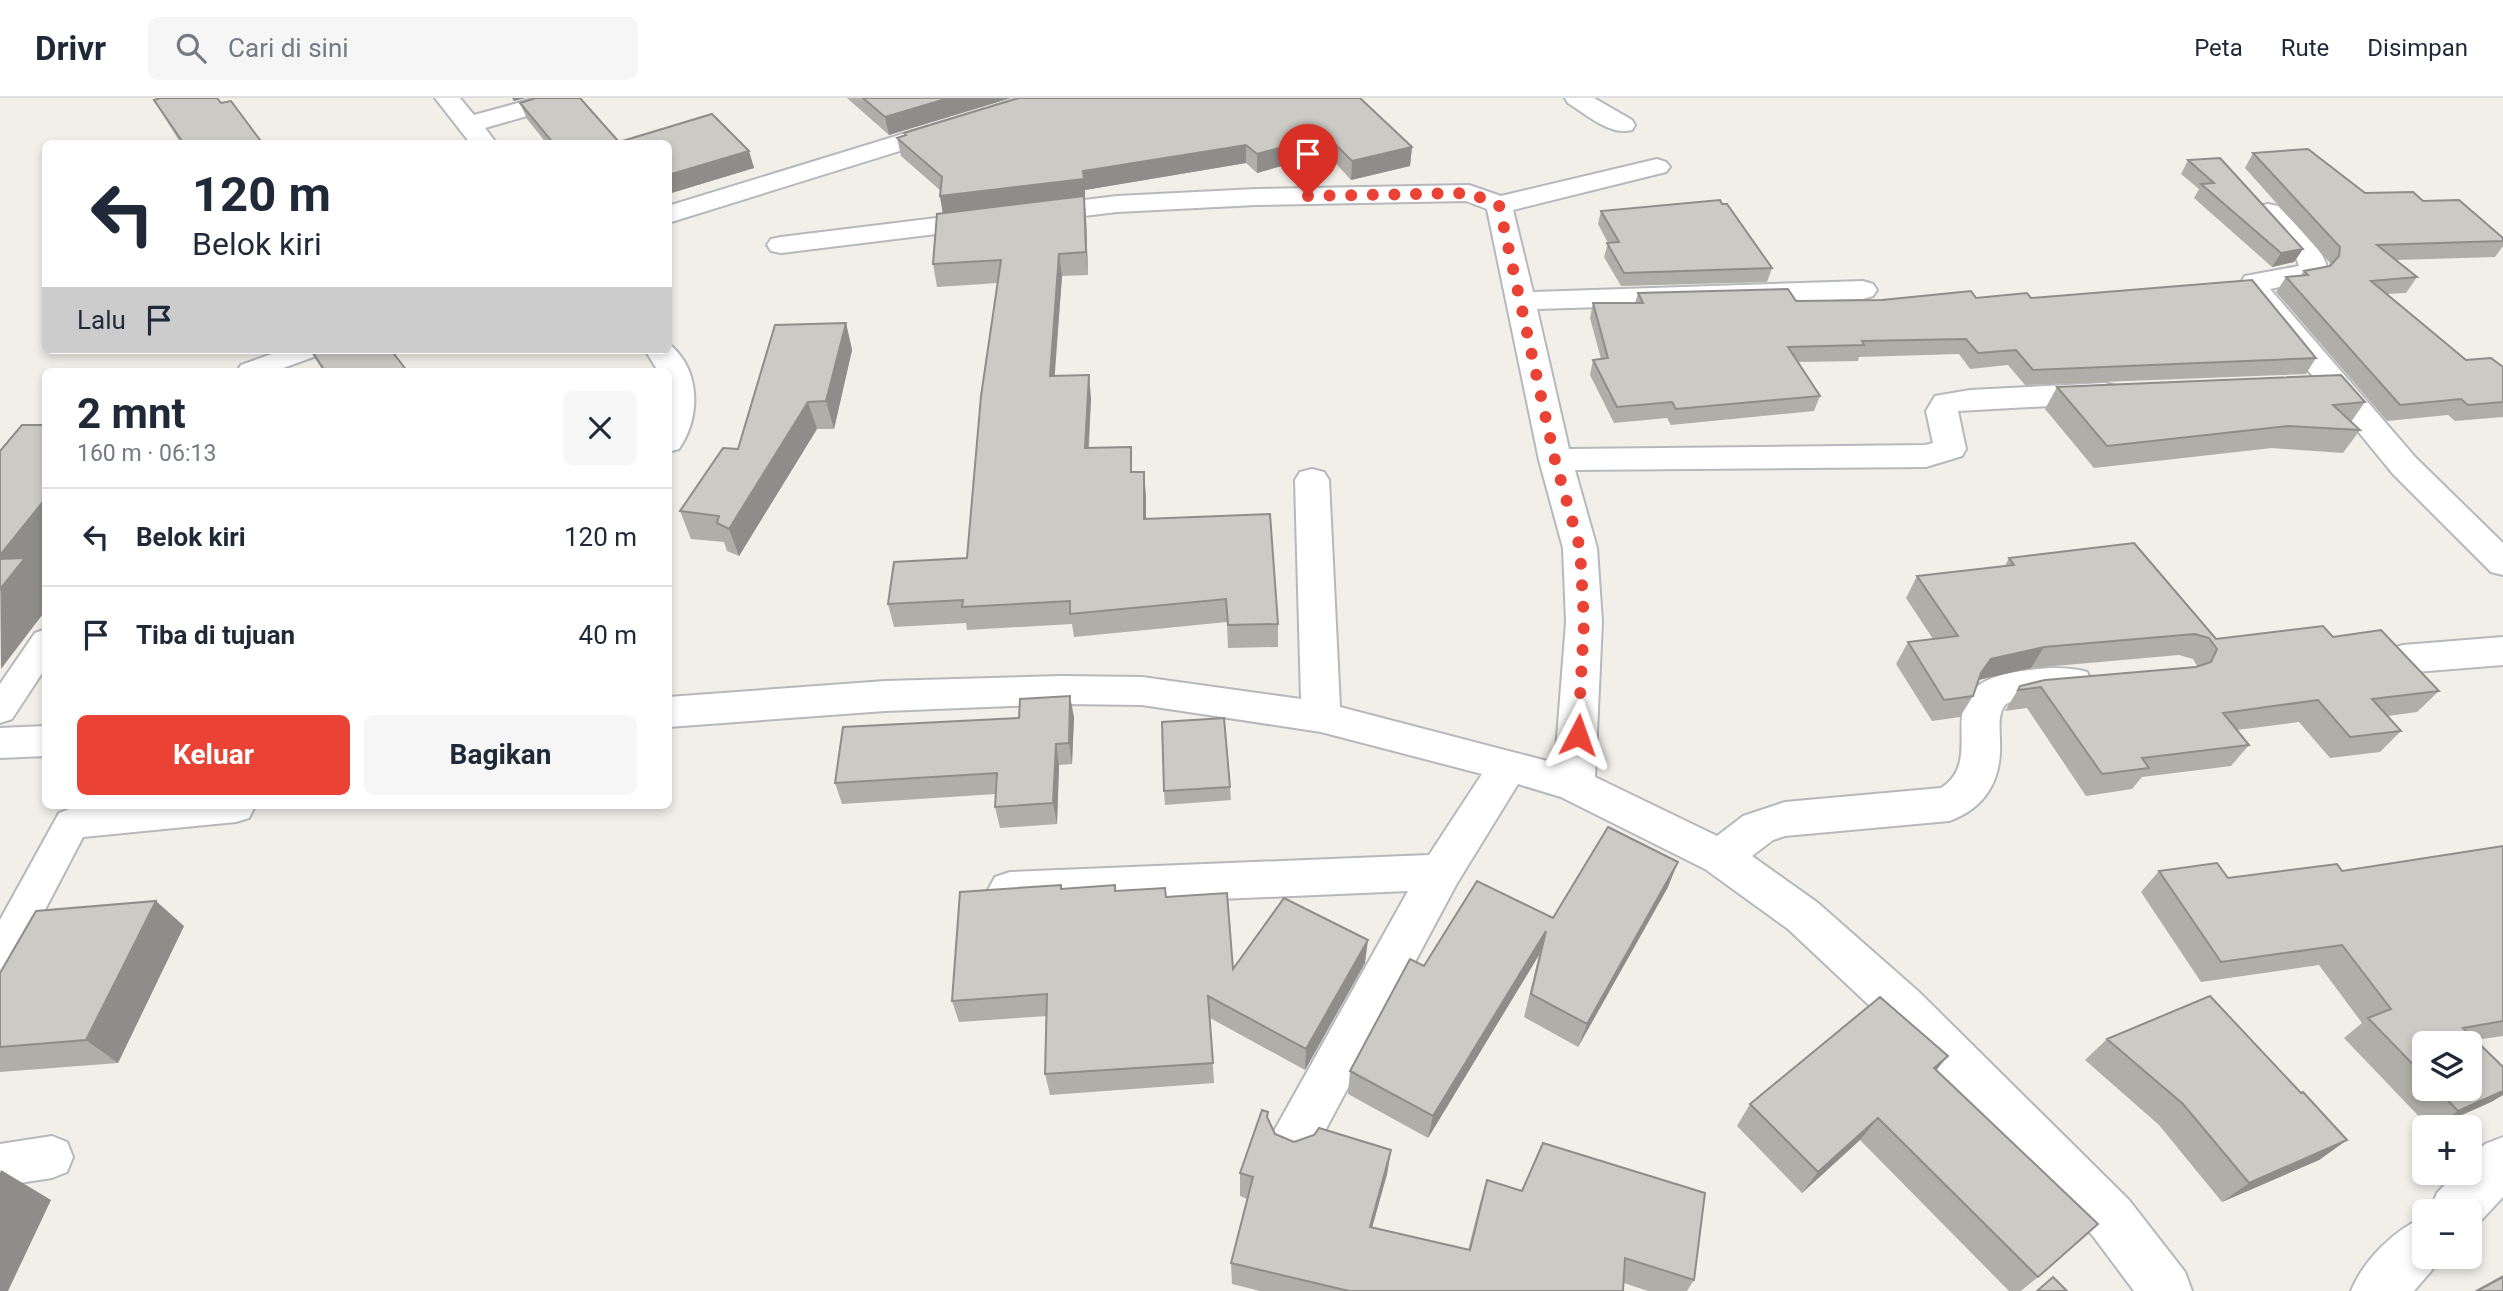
<!DOCTYPE html>
<html lang="id">
<meta charset="utf-8">
<style>
body{margin:0;font-family:Roboto,sans-serif;background:#f6f6f7;color:#1f2937;height:100vh;display:flex;flex-direction:column;font-size:26px;white-space:nowrap}
*{box-sizing:border-box;margin:0}
p{font-size:23px;color:#747a83}
.icon{flex:none;width:38px;height:38px;fill:none;stroke:currentColor;stroke-width:2;stroke-linecap:round;stroke-linejoin:round}
.map{position:relative;flex:1;overflow:hidden}
.panel{position:absolute;left:42px;top:270px;width:630px;height:441px;display:flex;flex-direction:column;background:#fff;border-radius:10px;box-shadow:0 4px 10px #0003}
.panel>*{flex:none}
.top-card{position:absolute;left:42px;top:42px;width:630px;height:214px;border-radius:10px;box-shadow:0 4px 10px #0003;background:#fff;color:#1f2937;overflow:hidden}
.fabs{position:absolute;left:2412px;top:933px;display:grid;gap:14px}
.fabs a{display:grid;place-items:center;width:70px;height:70px;border-radius:10px;background:#fff;box-shadow:0 4px 10px #0003;font-size:35px}
.pin{position:absolute;display:grid;place-items:center;width:60px;height:60px;color:#fff;margin:-72px -30px;border-radius:50% 50% 50% 0;rotate:-45deg;box-shadow:0 0 7px #0007}
.pin .icon{rotate:45deg}
.me{position:absolute;width:77px;margin:-38px;rotate:4deg;stroke-linejoin:round;filter:drop-shadow(0 0 5px #0008)}
.turn{display:flex;align-items:center;gap:24px;height:147px;padding:0 35px;font-size:32px}
.turn .icon{width:91px;height:91px;stroke-width:2.5}
.turn b{display:block;font-size:49px;line-height:60px}
.then{display:flex;align-items:center;height:66px;padding:0 35px;background:#0003;gap:14px;font-size:26px}
.round{display:grid;place-items:center;flex:none;width:74px;height:74px;border-radius:10px;background:#f6f6f7}
.headline{display:flex;align-items:center;justify-content:space-between;height:119px;padding:0 35px}
h1{font-size:42px;font-weight:700;line-height:52px}
.primary-button{display:flex;gap:14px;margin-top:auto;padding:14px 35px}
.primary-button a{flex:1;height:80px;border-radius:10px;background:#ea4335;color:#fff;font-size:28px;font-weight:700;line-height:80px;text-align:center}
.primary-button a+a{background:#f6f6f7;color:#1f2937}
ul{padding:0;list-style:none}
li{display:flex;align-items:center;gap:21px;height:98px;padding:0 35px;border-top:2px solid #e0e1e3}
li div{flex:1}
li b{display:block;font-size:26px}
li em{font-style:normal}
header{display:flex;align-items:center;gap:42px;box-sizing:border-box;height:98px;padding:0 35px;background:#fff;border-bottom:2px solid #e0e1e3}
header strong{font-size:33px}
nav{display:flex;gap:38px;margin-inline-start:auto;font-size:24px}
.search{width:490px;height:63px;background:#f6f6f7;display:flex;align-items:center;gap:18px;box-sizing:border-box;padding:0 24px;border-radius:10px;color:#747a83;font-size:26px}
.map>svg:first-child{display:block}
.lines{fill:none;stroke-linecap:round;stroke-linejoin:round}
.lane-casing{stroke:#b5b8bc;stroke-width:4}
.street-casing{stroke:#b5b8bc;stroke-width:4}
.secondary-casing{stroke:#b6babf;stroke-width:4}
.lane{fill:#fff;fill-rule:evenodd}
.street{fill:#fff;fill-rule:evenodd}
.secondary{fill:#fff;fill-rule:evenodd}
.wall{fill:#afaea9;fill-rule:evenodd}
.shaded-wall{fill:#8f8d8a}
.building{fill:#cccac5;stroke:#8f8d8a;stroke-width:2}
.route{stroke:#ea4335;stroke-width:12;stroke-dasharray:0 21.6}
</style>
<header>
<strong>Drivr</strong>
<div class="search"><svg class="icon" aria-label="search" viewBox="0 0 24 24"><circle cx="10" cy="10" r="6"/><path d="M15 15l6 6"/></svg>Cari di sini</div>
<nav><a>Peta</a><a>Rute</a><a>Disimpan</a></nav>
</header>
<div class="map">
<svg width="2503" height="1193" viewBox="0 0 2503 1193">
<rect width="100%" height="100%" fill="#f1efe8"/>
<g class="lines">
<defs>
<path id="lane" d="M283 252H320L316 258 275 273H237L241 267Z
M46 531V569L12 621 0 625V586L35 535Z
M109 707H252L254 710 249 720 236 724 83 739 14 871 0 876V822L59 715 72 710Z
M52 1038 67 1044 73 1059 67 1074 52 1080 0 1088V1046Z"/>
<path id="street" d="M435 0H460L474 17 536 0H575L572 5 485 30 497 46H471Z
M1020 0H1057L1054 5 668 125V108Z
M1565 0H1594L1632 22 1635 27 1632 32C1610 38 1586 16 1568 5Z
M1657 61 1666 64 1670 69 1666 74 1513 112 1533 194 1863 183 1873 186 1877 192 1873 198 1863 201 1537 211 1569 351 1925 347 1933 345 1926 313 1935 298 1970 292 2105 285 2116 288 2121 295 2116 302 2105 305 1958 313 1966 351 1962 358 1926 369 1575 372 1597 450 1602 524 1595 679 1717 738 1743 718 1785 704 1941 690C1992 658 1918 587 2022 573 2043 570 2066 568 2087 574L2092 584 2087 594C2061 602 2030 594 2006 606 1997 616 2000 631 2000 643 2002 681 1986 710 1949 723L1785 738 1773 742 1752 758 1818 805 1919 894 2129 1102 2185 1174 2192 1193H2134L2093 1138 1887 924 1788 831 1705 771 1561 699 1518 686 1456 787 1311 1059 1294 1066 1277 1059 1269 1042 1408 793 1010 810 995 805 988 792 995 779 1010 774 1429 757 1482 676 1321 634 1142 607 1061 606 885 613 668 629V599L885 583 1061 578 1142 579 1301 601 1295 382 1300 374 1312 371 1324 374 1329 382 1340 609 1555 665 1566 524 1563 450 1539 362 1487 111 1466 103 1256 107 1117 114 781 155 771 153 767 147 771 141 781 139 1117 98 1256 91 1469 87 1501 98Z
M2268 106 2278 108C2291 123 2327 152 2327 172L2319 181 2270 191 2416 360 2503 445V477L2491 474 2393 376 2242 192 2241 184 2245 178 2299 168 2297 162 2255 114 2258 108Z
M668 245C701 271 701 319 679 351L668 354V273H658L645 252H668Z
M2503 539V567L2403 575 2390 571 2384 561 2390 551 2403 547Z
M46 628V658L0 660V630Z"/>
<path id="secondary" d="M2503 1039V1099L2473 1131 2469 1132V1113H2430L2437 1095 2457 1074H2469V1062L2485 1046Z
M2424 1119V1158H2444L2414 1193H2351C2363 1163 2394 1132 2424 1119Z"/>
</defs>
<use href="#lane" class="lane-casing"/>
<use href="#street" class="street-casing"/>
<use href="#secondary" class="secondary-casing"/>
<use href="#lane" class="lane"/>
<use href="#street" class="street"/>
<use href="#secondary" class="secondary"/>
</g>
<path class="wall" d="M536 0H580L619 44 712 16 749 53 754 70 668 96V46H547L527 21 520 5Z
M847 0H1011L889 37Z
M1360 0 1412 49 1410 68 1351 82 1326 55 1257 75 1246 65 1085 92V99H1084L1086 120 1088 177 1062 178 1054 278 1091 300 1089 350 1132 374 1146 397V421L1278 526V549L1228 550 1227 524 1074 539 1072 526 967 532 966 525 894 529 888 506 967 460 998 185 937 189 933 166 943 115 940 98 941 93 901 58 897 40 904 37V35Z
M154 2 221 5 263 46H181Z
M2253 55 2365 95 2423 103 2503 140V148L2495 159 2396 162 2417 179 2406 195 2386 196 2466 262 2503 269V319L2455 323 2448 317 2387 323 2276 194 2286 179 2301 177 2304 173 2329 168 2330 165 2245 70Z
M2188 62 2303 151 2294 164 2272 169 2194 100 2199 91 2181 76Z
M1722 106 1772 170 1767 184 1621 188 1604 159 1608 145 1598 126 1601 113Z
M1638 195 1796 203 1976 200H2031L2316 260 2306 276 2025 287 2008 267 1970 271 1959 256 1859 259 1858 263 1798 264 1820 298 1814 313 1671 327 1667 320 1614 325 1590 277 1593 262 1601 261 1590 220 1593 205H1635Z
M846 225 852 252 834 331H817L739 458 727 453 724 444 691 441 680 413 738 351Z
M310 252H391L407 273H323Z
M2057 289 2365 304 2351 324 2360 332 2343 355 2272 350 2094 370 2045 311Z
M2009 460 2216 541 2333 539 2439 593 2417 614 2388 618 2401 633 2380 654 2330 660 2299 624 2237 632 2249 647 2231 668 2142 679 2132 691 2086 698 2027 610 2005 613 2020 588 2197 568 2193 561 2179 557 2031 570 1979 582 1973 598 1960 619 1932 623 1896 566 1908 544 1933 541 1906 500 1917 478 2005 468Z
M1074 619 1072 666 1059 667 1057 726 1000 730 995 709 996 696 842 706 835 685Z
M1230 689 1231 702 1165 707 1164 693Z
M2503 748V938L2475 942 2503 969V997L2491 1004 2436 1029H2429L2344 940 2362 925 2319 867 2201 884 2141 794 2159 773 2228 780 2342 773ZM2424 945 2469 990H2424Z
M1061 787 1062 791 1115 787 1116 793 1166 799 1233 871 1365 865 1305 972 1210 920 1214 985 1050 997 1045 976 1047 918 959 924 952 903Z
M1668 789 1578 949 1524 919 1539 857 1428 1040 1348 996 1350 973 1424 868 1553 820Z
M184 828 118 965 0 974V875Z
M2107 941 2301 995 2347 1042 2319 1062 2222 1104 2159 1027 2085 962Z
M1936 972 2038 1179 2021 1193H2009L1860 1042 1802 1095 1737 1028 1750 1006Z
M1268 1021 1275 1036 1294 1044 1391 1052 1387 1076 1372 1130 1468 1152 1480 1105 1487 1082 1694 1182 1687 1193H1648L1624 1185 1623 1193H1260L1232 1186 1231 1165 1247 1101 1240 1098V1075Z
M2503 1177V1193H2474Z"/>
<path class="shaded-wall" d="M512 0H526L514 3Z
M949 0H1011L889 37 885 19Z
M1326 37V55L1257 75V56Z
M1246 47V65L1085 92V99H1084L1086 120 1088 177 1086 154 943 117 940 98 1083 73Z
M1412 49 1410 68 1351 82 1352 63Z
M749 53 754 70 668 96V77Z
M2303 151 2294 164 2272 169 2281 155Z
M1059 156 1062 178 1053 301 1050 278Z
M846 225 852 252 834 331 826 303Z
M1089 277 1091 300 1087 373 1085 350Z
M808 304 817 331 739 458 729 431Z
M1144 374 1146 397V444L1144 421Z
M46 400V477L43 480 46 483V512L1 571 0 457Z
M2044 549 2031 570 1978 582 1981 575 1991 561Z
M1070 598 1074 619 1072 666 1069 645Z
M1056 646 1059 667 1057 726 1053 705Z
M1678 764 1668 789 1578 949 1587 926Z
M156 803 184 828 118 965 86 942Z
M1546 833 1539 857 1428 1040 1433 1018Z
M1368 842 1365 865 1305 972 1306 951Z
M1948 958 1929 981 1934 970Z
M2503 993V997L2491 1004 2434 1029 2458 1013Z
M1878 1020 1860 1042 1802 1095 1818 1074Z
M2347 1042 2319 1062 2222 1104 2249 1085Z
M1391 1052 1387 1076 1366 1151 1370 1129Z
M1 1072 51 1102 8 1193H0V1075Z"/>
<path class="building" d="M160 0H217L221 5 231 3 263 46H184L154 2Z
M536 0H580L619 44 712 16 749 53 668 77V46H554L520 5Z
M863 0H949L885 19Z
M1019 0H1360L1412 49 1352 63 1326 37 1257 56 1246 47 1083 73 1084 81 940 98 942 79 897 40 906 37 904 35Z
M2308 51 2365 95 2413 94 2423 103 2459 102 2503 140V143L2377 147 2417 179 2371 183 2466 262 2491 260 2503 269V304L2468 307 2461 301 2400 307 2286 179 2308 177 2304 173 2330 168 2339 158 2340 149 2253 55Z
M2220 60 2303 151 2281 155 2201 86 2214 85 2188 62Z
M1084 98 1086 154 1059 156 1050 278 1089 277 1085 350 1131 349V374H1144V421L1270 416 1278 526 1228 527 1226 501 1070 516V503L962 509 963 502 888 506 894 464 967 460 981 298 1001 162 933 166 937 116Z
M1720 102 1722 106H1727L1772 170 1624 175 1607 145 1619 144 1601 113Z
M2252 182 2316 260 2033 272 2016 252 1978 255 1966 241 1862 243 1864 247 1788 249 1820 298 1676 311 1672 304 1617 309 1593 262 1608 260 1593 205H1643L1638 195 1788 191 1796 203 1882 202 1971 193 1976 200 2027 195 2031 200Z
M846 225 826 303 808 304 729 431 717 425 719 418 680 413 723 350 738 351 775 227Z
M311 252H391L407 273H325Z
M2341 277 2365 304 2333 307 2360 332 2288 328 2107 348 2057 289Z
M22 327H46V400L0 457V353Z
M2134 445 2216 541 2323 528 2333 539 2381 532 2439 593 2372 601 2401 633 2350 639 2318 602 2223 615 2249 647 2142 660 2149 670 2102 676 2041 589 2018 592 2020 588 2045 582 2196 569 2211 564 2217 551 2209 540 2195 536 2044 549 1991 561 1981 575 1973 598 1944 602 1908 544 1958 538 1917 478 2014 467 2009 460Z
M25 460 0 491V461Z
M1070 598 1069 645 1056 646 1053 705 995 709 997 675 835 685 843 629 1019 620 1020 601Z
M1224 620 1230 689 1164 693 1162 624Z
M1608 729 1678 764 1587 926 1531 896 1546 833 1433 1018 1350 973 1410 861 1424 868 1477 783 1553 820Z
M2503 748V923L2463 930 2503 969V993L2458 1013 2436 990H2469V945H2424V978L2368 920 2391 911 2342 847 2221 864 2159 773 2217 765 2228 780 2337 766 2342 773Z
M1061 787V791L1115 787V793L1165 790 1166 799 1227 795 1233 871 1284 800 1368 842 1306 951 1208 898 1213 965 1045 976 1047 896 952 903 960 794Z
M156 803 86 942 0 949V875L36 813Z
M2210 898 2301 995 2303 994 2347 1042 2249 1085 2183 1006 2107 941Z
M1880 899 1948 958 1934 970 2098 1126 2038 1179 1878 1020 1818 1074 1750 1006Z
M1262 1012 1268 1014 1267 1019 1275 1036 1294 1044 1314 1037 1319 1030 1391 1052 1370 1129 1470 1152 1487 1082 1522 1093 1543 1045 1705 1095 1694 1182 1625 1160 1623 1193H1349L1231 1165 1253 1079 1240 1075Z
M2053 1179 2067 1193H2037Z
M2503 1179V1193H2477Z"/>
<g class="lines">
<path class="route" d="M1308 98 1469 95 1499 107 1555 362 1580 450 1584 524 1578 637"/>
</g>
</svg>
<div class="fabs">
<a><svg class="icon" aria-label="layers" viewBox="0 0 24 24"><path d="M12 4l9 5-9 5-9-5zM3 14l9 5 9-5"/></svg></a>
<a>+</a>
<a>−</a>
</div>
<div class="pin" style="left:1308px;top:98px;background:#d93025"><svg class="icon" aria-label="arrive" viewBox="0 0 24 24"><path d="M6 21V4h12l-3 4 3 4H6"/></svg></div>
<svg class="me" style="left:1578px;top:637px" viewBox="-20 -20 40 40"><path d="M0-17L14 15 0 8-14 15z" fill="#ea4335" stroke="#fff" stroke-width="4"/></svg>
<div class="top-card">
<div class="turn"><svg class="icon" aria-label="left" viewBox="0 0 24 24"><path d="M17 20v-9H6M10 6l-5 5 5 5"/></svg><div><b>120 m</b>Belok kiri</div></div>
<div class="then">Lalu<svg class="icon" aria-label="arrive" viewBox="0 0 24 24"><path d="M6 21V4h12l-3 4 3 4H6"/></svg></div>
</div>
<section class="panel">
<div class="headline"><div><h1>2 mnt</h1><p>160 m · 06:13</p></div><a class="round"><svg class="icon" aria-label="close" viewBox="0 0 24 24"><path d="M6 6l12 12M18 6L6 18"/></svg></a></div>
<ul>
<li><svg class="icon" aria-label="left" viewBox="0 0 24 24"><path d="M17 20v-9H6M10 6l-5 5 5 5"/></svg><div><b>Belok kiri</b></div><em>120 m</em></li>
<li><svg class="icon" aria-label="arrive" viewBox="0 0 24 24"><path d="M6 21V4h12l-3 4 3 4H6"/></svg><div><b>Tiba di tujuan</b></div><em>40 m</em></li>
</ul>
<div class="primary-button"><a>Keluar</a><a>Bagikan</a></div>
</section>
</div>
